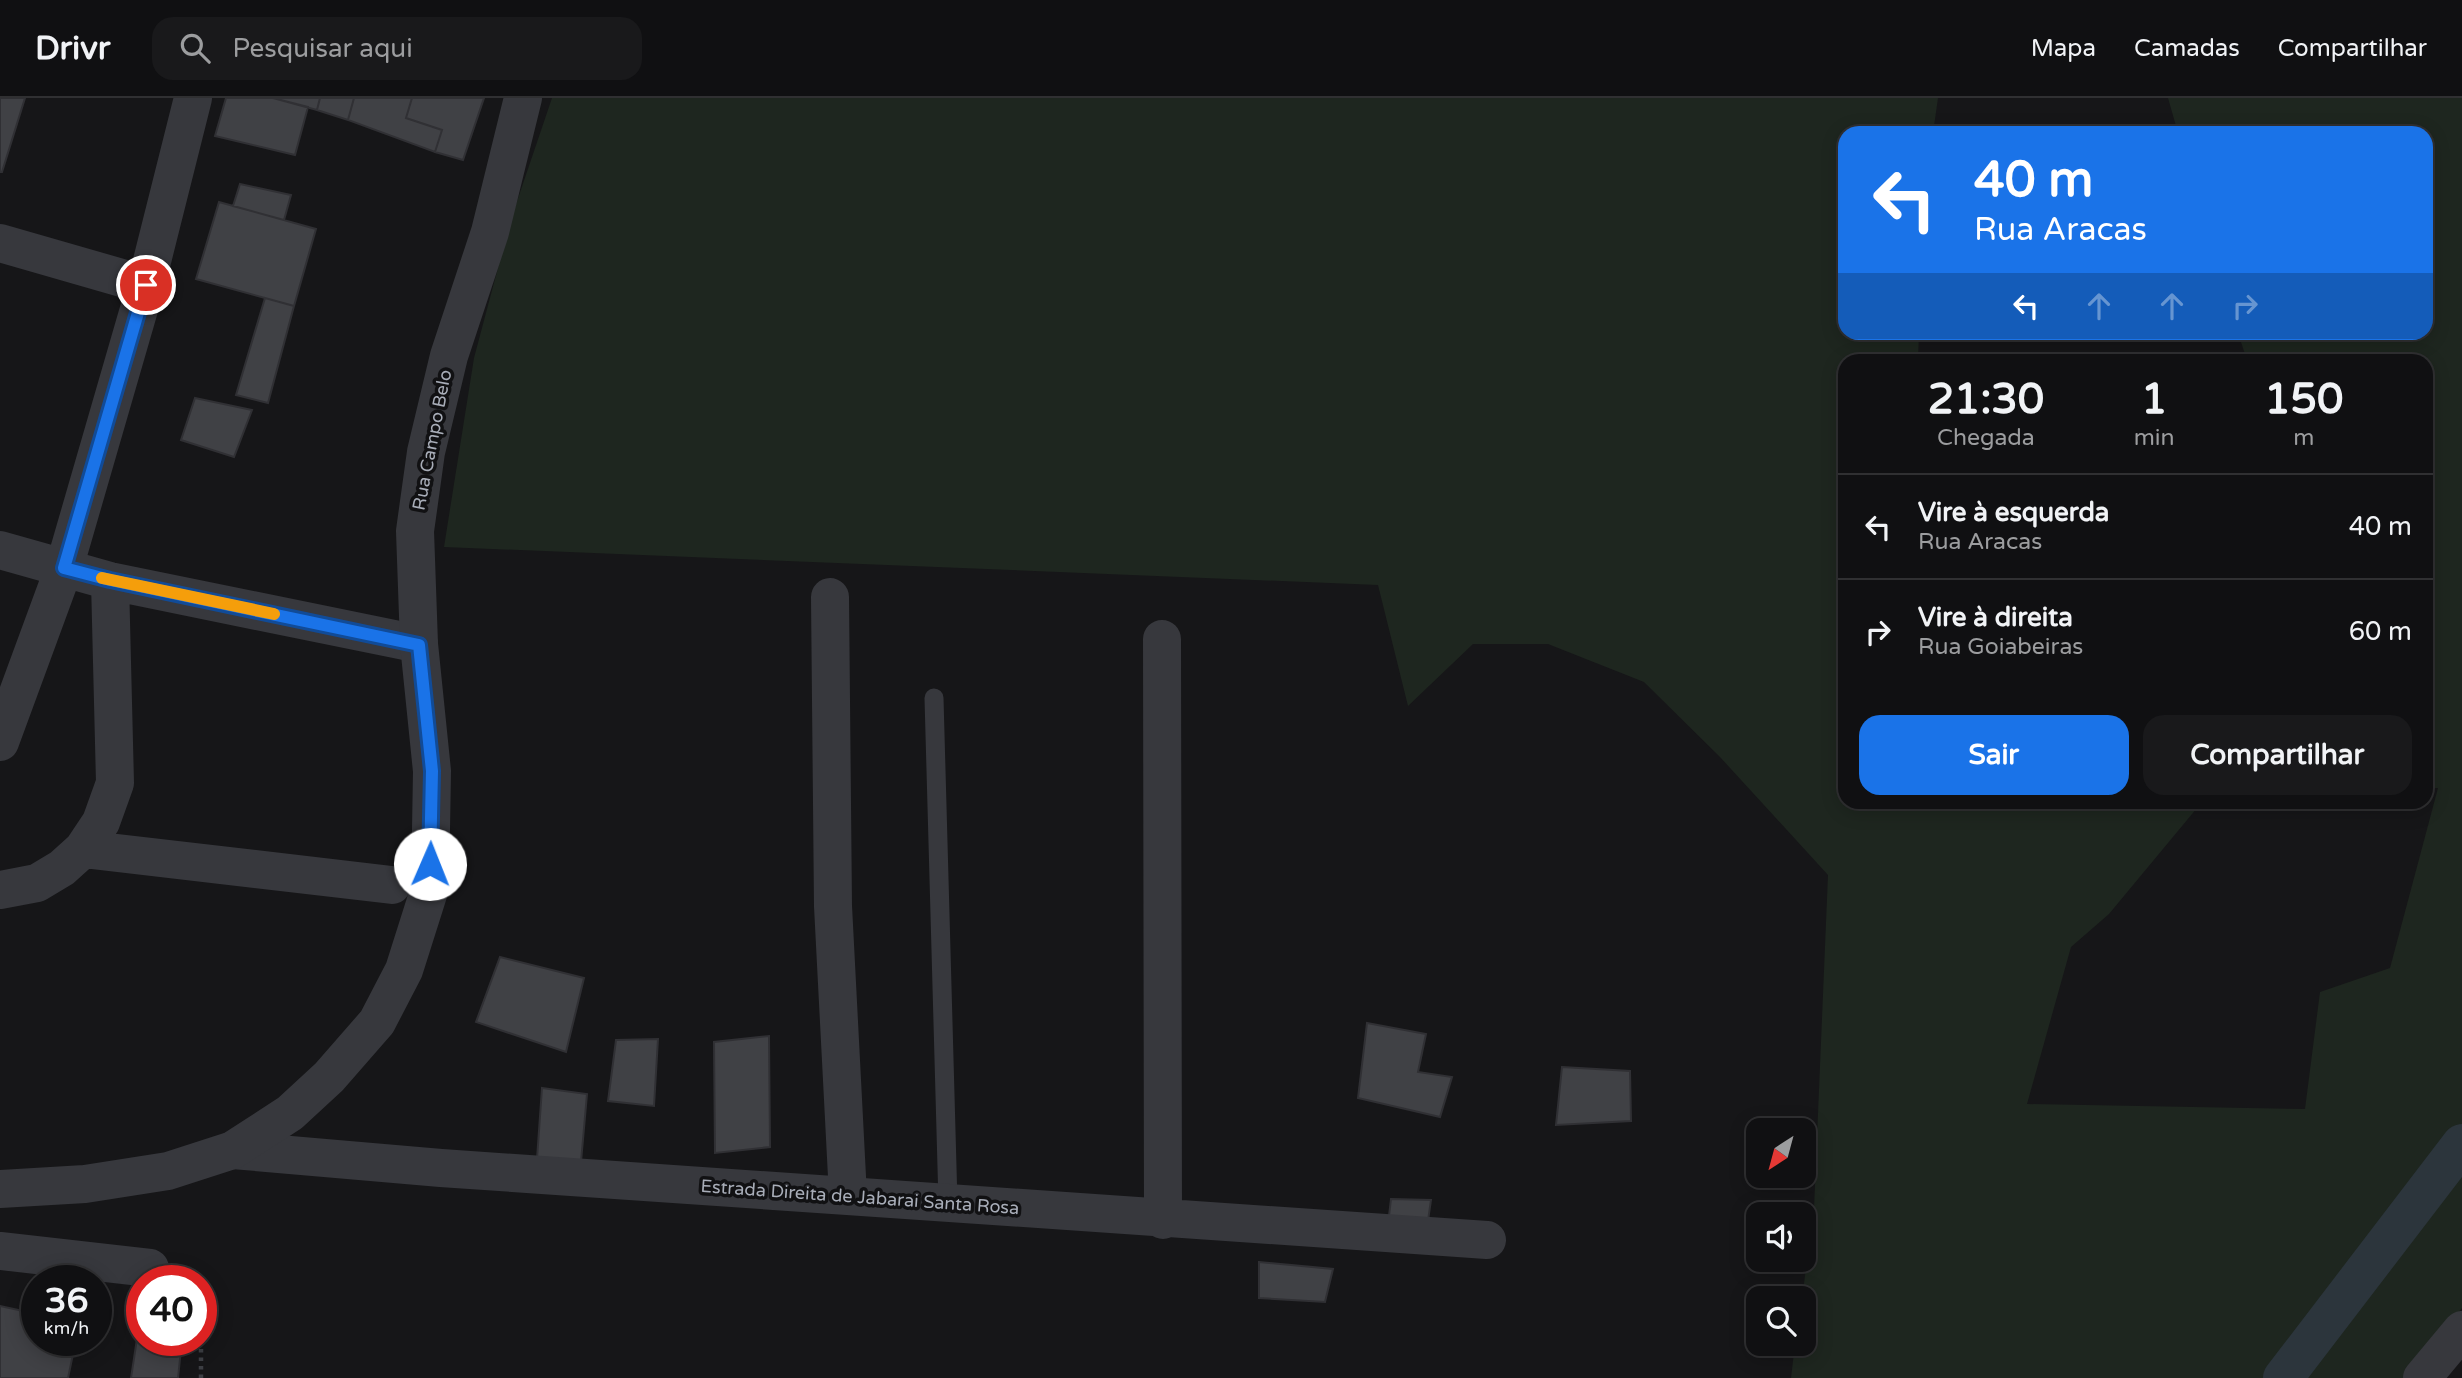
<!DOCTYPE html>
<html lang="pt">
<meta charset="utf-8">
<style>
body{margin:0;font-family:"Varela Round",sans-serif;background:#19191b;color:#f1f3f6;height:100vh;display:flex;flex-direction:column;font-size:26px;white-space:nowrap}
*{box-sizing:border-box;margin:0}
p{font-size:23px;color:#9c9d9f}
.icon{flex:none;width:38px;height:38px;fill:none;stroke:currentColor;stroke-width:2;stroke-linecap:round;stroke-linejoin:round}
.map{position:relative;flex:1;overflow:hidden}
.sheet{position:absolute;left:1838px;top:256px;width:595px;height:455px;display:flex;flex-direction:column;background:#101012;border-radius:21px;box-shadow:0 4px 18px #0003,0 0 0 2px #303032}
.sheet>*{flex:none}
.top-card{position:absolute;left:1838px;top:28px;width:595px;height:214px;border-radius:21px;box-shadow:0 4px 18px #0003,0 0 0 2px #303032;background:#1a73e8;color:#fff;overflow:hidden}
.needle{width:46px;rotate:216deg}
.fabs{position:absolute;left:1746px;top:1020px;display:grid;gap:14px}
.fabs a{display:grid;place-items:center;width:70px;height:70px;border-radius:14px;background:#101012;box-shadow:0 4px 18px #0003,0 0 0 2px #303032;font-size:35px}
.speed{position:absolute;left:21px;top:1167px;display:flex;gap:14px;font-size:35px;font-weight:700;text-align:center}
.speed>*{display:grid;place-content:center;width:91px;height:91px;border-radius:50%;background:#101012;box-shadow:0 4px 18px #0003,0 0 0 2px #303032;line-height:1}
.speed small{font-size:18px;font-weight:400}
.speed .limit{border:10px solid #d22;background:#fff;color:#111}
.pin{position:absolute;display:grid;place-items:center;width:60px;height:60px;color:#fff;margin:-30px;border:4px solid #fff;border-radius:50%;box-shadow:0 2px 7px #0007}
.me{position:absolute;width:77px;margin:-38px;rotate:1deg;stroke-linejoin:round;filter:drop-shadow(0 0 5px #0008)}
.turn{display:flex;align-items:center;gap:24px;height:147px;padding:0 21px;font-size:32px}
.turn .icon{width:91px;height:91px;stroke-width:2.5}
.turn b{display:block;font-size:49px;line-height:60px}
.lanes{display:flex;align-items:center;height:66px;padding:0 21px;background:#0003;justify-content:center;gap:35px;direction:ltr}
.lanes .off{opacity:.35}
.eta{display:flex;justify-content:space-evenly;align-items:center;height:119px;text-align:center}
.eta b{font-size:42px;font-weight:700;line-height:49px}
.cta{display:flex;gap:14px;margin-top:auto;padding:14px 21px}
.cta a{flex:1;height:80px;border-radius:21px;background:#1a73e8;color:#fff;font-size:28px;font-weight:700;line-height:80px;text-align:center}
.cta a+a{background:#19191b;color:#f1f3f6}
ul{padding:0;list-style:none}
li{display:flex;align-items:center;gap:21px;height:105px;padding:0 21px;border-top:2px solid #303032}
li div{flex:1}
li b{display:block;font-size:26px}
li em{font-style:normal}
header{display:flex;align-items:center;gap:42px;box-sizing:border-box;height:98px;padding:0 35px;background:#101012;border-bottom:2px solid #303032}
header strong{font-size:33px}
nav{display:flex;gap:38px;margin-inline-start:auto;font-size:24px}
.search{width:490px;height:63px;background:#19191b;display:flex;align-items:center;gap:18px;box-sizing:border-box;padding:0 24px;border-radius:21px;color:#9c9d9f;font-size:26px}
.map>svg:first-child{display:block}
.green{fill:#1e261f}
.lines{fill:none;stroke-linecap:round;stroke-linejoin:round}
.canal{stroke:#2c353c;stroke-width:40}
.building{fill:#404145;stroke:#303034;stroke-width:2}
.path{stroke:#3d3f44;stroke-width:4.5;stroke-dasharray:3.5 5;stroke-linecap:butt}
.service{stroke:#37383d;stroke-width:19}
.minor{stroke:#37383d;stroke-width:38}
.tertiary{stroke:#37383d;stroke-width:38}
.route-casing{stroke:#114b97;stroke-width:18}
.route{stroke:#1a73e8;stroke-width:12}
.slow{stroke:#f59e0b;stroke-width:12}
.labels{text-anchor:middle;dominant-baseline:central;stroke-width:7;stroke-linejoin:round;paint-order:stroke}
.street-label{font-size:18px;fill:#a8adb8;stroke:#111113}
</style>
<header>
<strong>Drivr</strong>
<div class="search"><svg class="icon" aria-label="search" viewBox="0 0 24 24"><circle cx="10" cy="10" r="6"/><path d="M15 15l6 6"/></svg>Pesquisar aqui</div>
<nav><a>Mapa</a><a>Camadas</a><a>Compartilhar</a></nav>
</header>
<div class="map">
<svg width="2462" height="1280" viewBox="0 0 2462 1280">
<rect width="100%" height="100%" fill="#161618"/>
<path class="green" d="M552 0H1938L1933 35H1844V234L1919 235 1918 262H1844V704H2202L2109 816 2071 849 2027 1006 2305 1011 2320 894 2390 870 2438 690H2426V262H2247L2238 235 2426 234V35H2178L2168 0H2462V1210L2405 1280H1791L1795 1246H1804V1200H1802L1814 1111 1828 777 1720 659 1644 584 1548 546H1473L1408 608 1378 487 444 449 474 260 511 121Z"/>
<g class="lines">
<path class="canal" d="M2283 1280 2462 1046"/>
</g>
<path class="building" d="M0 0H25L2 74H0Z
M226 0H273L308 9 295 57 215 38Z
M273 0H320L317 12Z
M320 0H354L348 22 317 12Z
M354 0H412L406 20 442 32 435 54 348 22Z
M412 0H484L463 62 435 54 442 32 406 20Z
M240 86 291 97 284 122 233 108Z
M219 104 316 131 294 208 196 181Z
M265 200 294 208 268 305 236 297Z
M195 300 252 312 234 359 181 342Z
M500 859 584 880 566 954 476 924Z
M1367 925 1426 936 1418 974 1452 979 1440 1019 1358 1000Z
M769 938 770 1049 715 1055 714 944Z
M658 941 654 1008 608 1003 616 942Z
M1562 969 1630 973 1631 1023 1556 1027Z
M542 990 587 996 581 1064 537 1061Z
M1391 1101 1431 1102 1428 1123 1389 1118Z
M1259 1164 1333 1171 1325 1204 1259 1200Z
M0 1208 37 1216V1242H76L68 1280H0Z
M142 1208V1242H182L178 1280H131Z"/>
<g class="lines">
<path class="path" d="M201 1280V1191"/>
<path class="service" d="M934 600 948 1105"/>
<path class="minor" d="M0 145 146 187
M0 452 110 483 419 546
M830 499 833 808 848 1098
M1162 541 1163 1122
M0 644 64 470 146 187 193 0
M83 751 392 787
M0 792 37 785 62 770 83 751 101 724 115 685 110 483
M233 1052 441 1070 1487 1142
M0 1153 150 1170"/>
<path class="tertiary" d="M0 1091 85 1086 168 1073 233 1052 290 1015 329 979 377 924 404 872 430 790 432 673 419 546 415 433 426 354 449 258 490 134 523 0
M2422 1280 2462 1232"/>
</g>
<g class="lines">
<defs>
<path id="route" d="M146 187 64 470 110 482 419 547 432 673 430 766"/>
</defs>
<use href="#route" class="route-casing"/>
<use href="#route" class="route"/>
<path class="slow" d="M102 480 274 516"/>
</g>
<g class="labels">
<g class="street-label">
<text transform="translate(432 342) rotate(-79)">Rua Campo Belo</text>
<text transform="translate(860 1099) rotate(4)">Estrada Direita de Jabarai Santa Rosa</text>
</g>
</g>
</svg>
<div class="fabs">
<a><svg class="needle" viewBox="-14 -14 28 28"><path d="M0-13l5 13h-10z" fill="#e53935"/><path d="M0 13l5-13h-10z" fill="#9c9d9f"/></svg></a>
<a><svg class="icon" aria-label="sound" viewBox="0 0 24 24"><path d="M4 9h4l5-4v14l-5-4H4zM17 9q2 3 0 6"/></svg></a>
<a><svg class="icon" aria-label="search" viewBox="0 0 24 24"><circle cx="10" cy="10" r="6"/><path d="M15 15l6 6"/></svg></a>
</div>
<div class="speed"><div>36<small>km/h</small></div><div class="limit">40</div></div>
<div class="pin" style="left:146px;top:187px;background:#d93025"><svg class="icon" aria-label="arrive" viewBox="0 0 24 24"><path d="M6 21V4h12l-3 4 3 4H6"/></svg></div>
<svg class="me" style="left:430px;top:766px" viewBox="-20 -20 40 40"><circle r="19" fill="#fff"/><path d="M0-13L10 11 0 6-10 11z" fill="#1a73e8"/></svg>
<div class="top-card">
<div class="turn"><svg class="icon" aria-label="left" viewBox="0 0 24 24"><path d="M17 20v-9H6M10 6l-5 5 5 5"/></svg><div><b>40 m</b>Rua Aracas</div></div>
<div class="lanes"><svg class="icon" aria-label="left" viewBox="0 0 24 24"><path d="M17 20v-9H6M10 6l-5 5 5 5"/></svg><svg class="icon off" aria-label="ahead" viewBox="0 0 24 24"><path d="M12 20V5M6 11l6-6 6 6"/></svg><svg class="icon off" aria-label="ahead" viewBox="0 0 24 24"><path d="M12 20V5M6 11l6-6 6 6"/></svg><svg class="icon off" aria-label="right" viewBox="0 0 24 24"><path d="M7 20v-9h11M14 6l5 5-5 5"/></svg></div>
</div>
<section class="sheet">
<div class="eta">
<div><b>21:30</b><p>Chegada</p></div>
<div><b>1</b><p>min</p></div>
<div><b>150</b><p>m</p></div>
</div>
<ul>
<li><svg class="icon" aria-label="left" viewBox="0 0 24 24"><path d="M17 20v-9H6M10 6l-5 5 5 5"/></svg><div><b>Vire à esquerda</b><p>Rua Aracas</p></div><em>40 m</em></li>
<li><svg class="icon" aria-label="right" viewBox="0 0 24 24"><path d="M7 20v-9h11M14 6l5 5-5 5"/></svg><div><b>Vire à direita</b><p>Rua Goiabeiras</p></div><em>60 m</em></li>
</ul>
<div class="cta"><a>Sair</a><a>Compartilhar</a></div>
</section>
</div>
